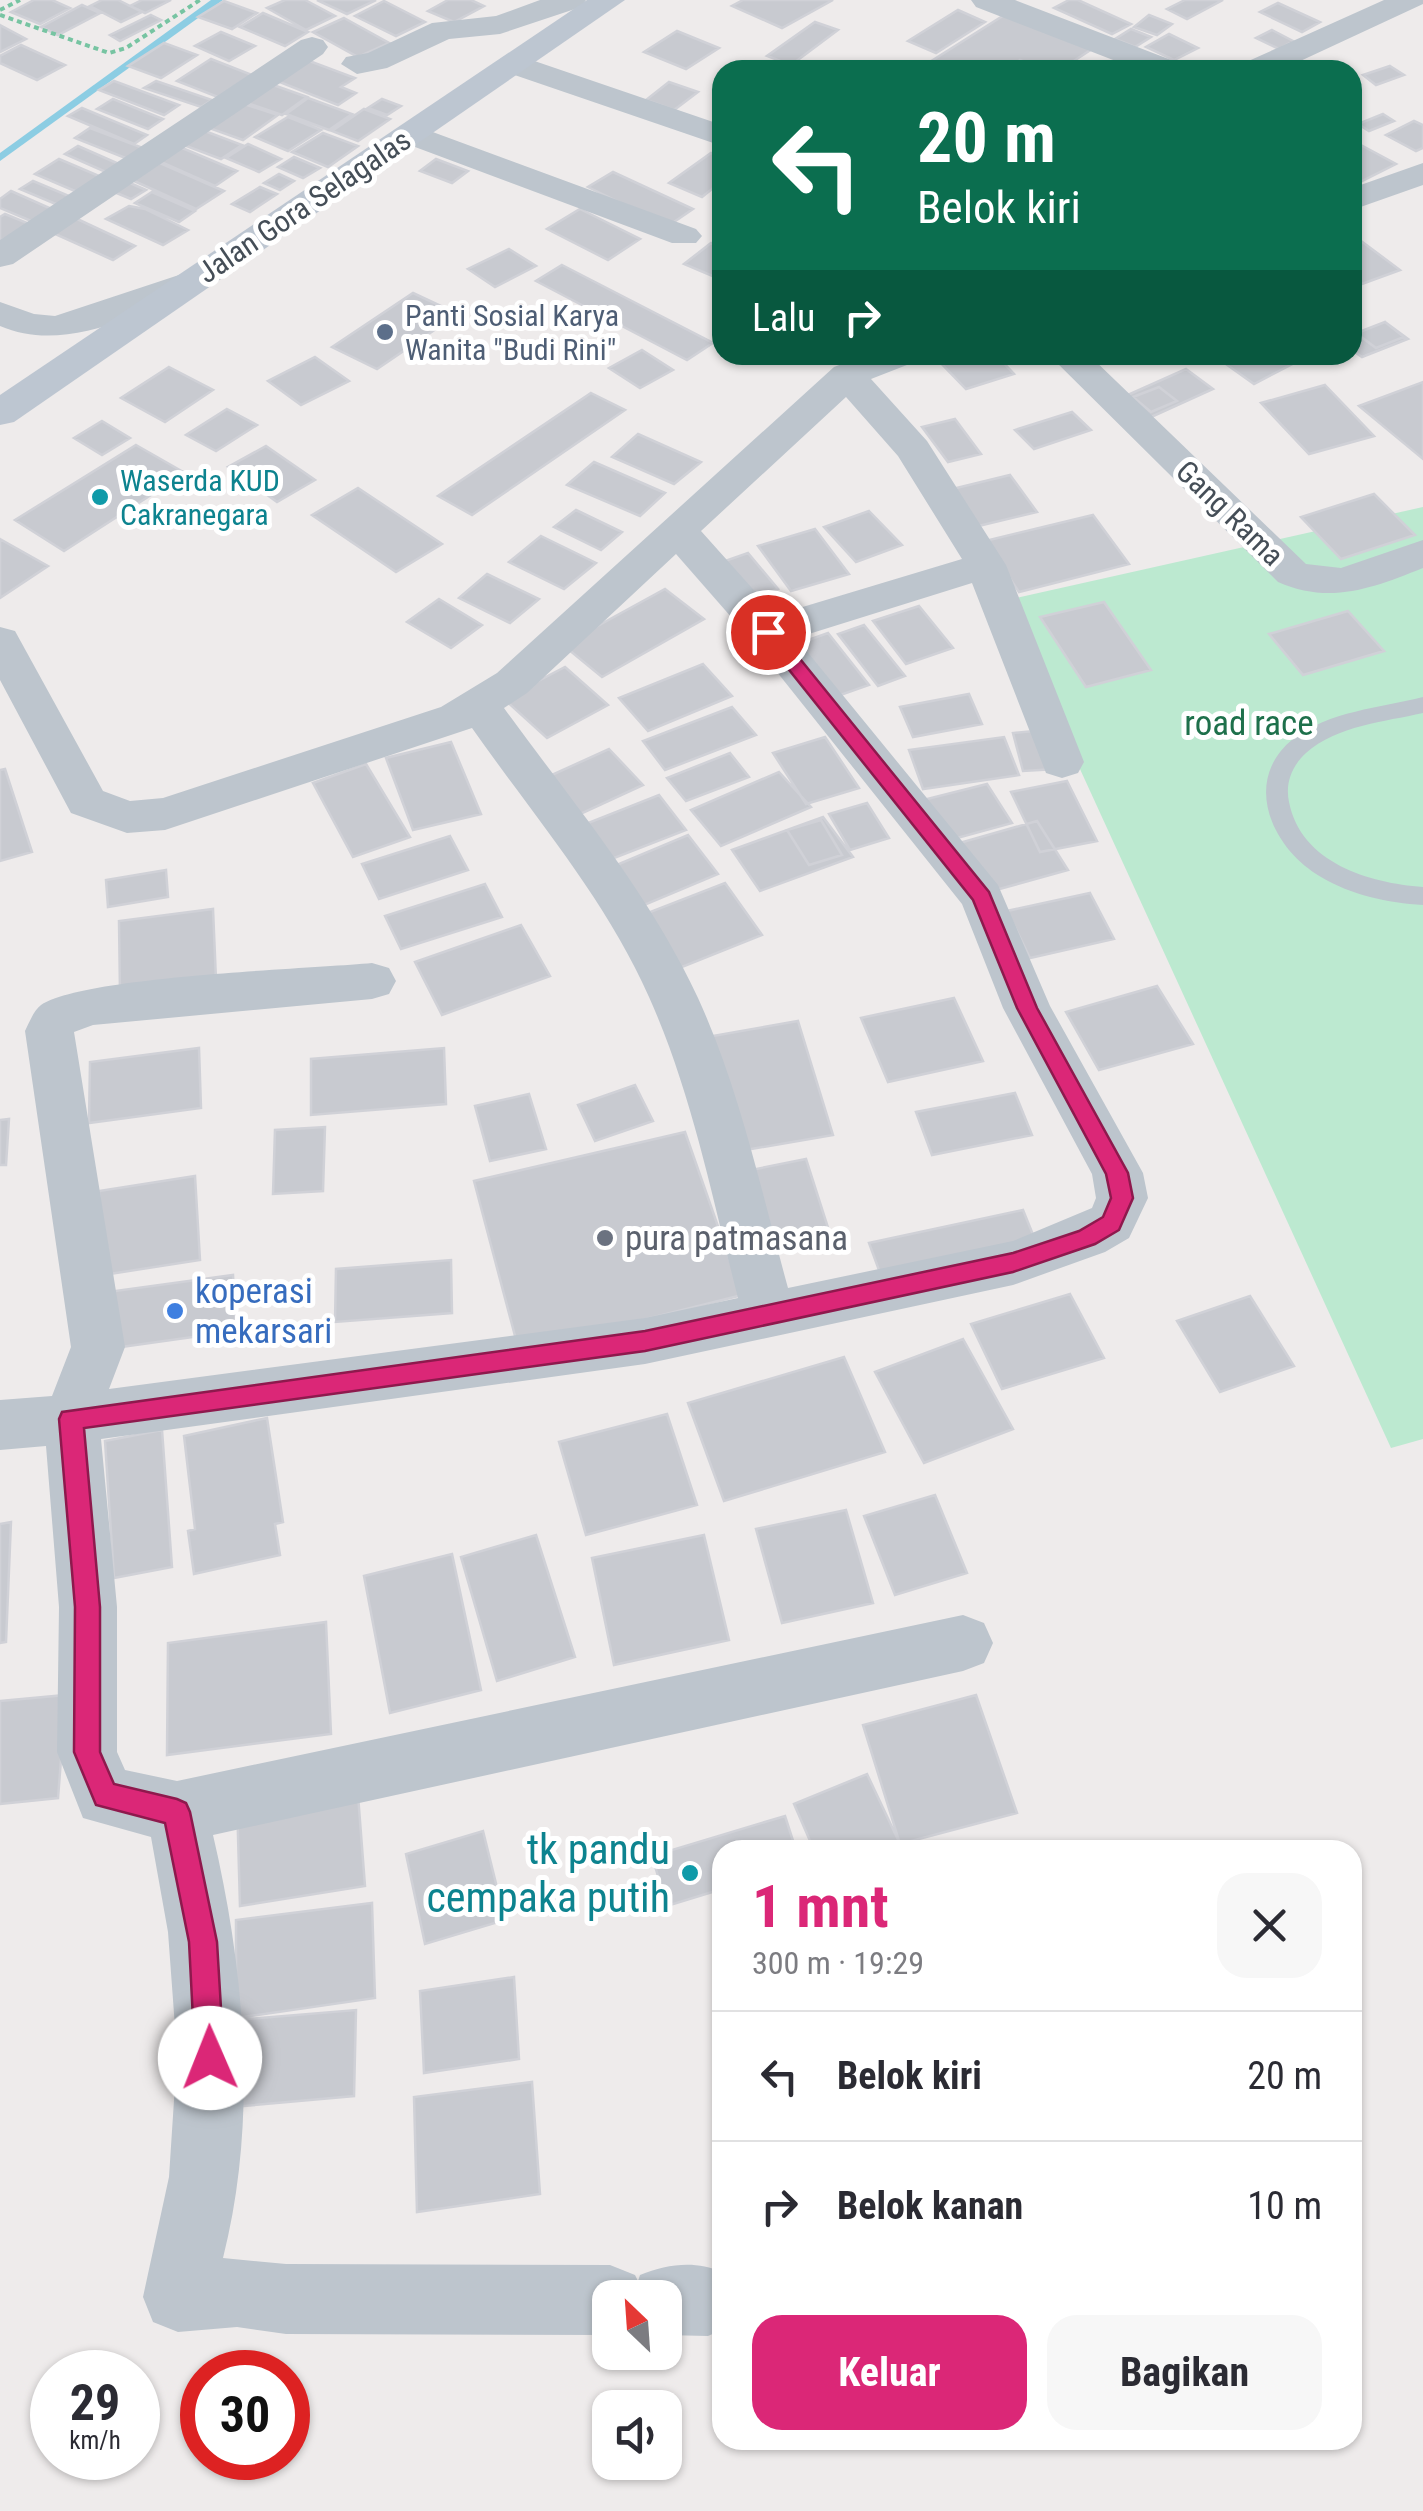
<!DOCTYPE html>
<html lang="id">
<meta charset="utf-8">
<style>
body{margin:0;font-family:"Roboto Condensed",sans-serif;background:#f7f7f7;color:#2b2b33;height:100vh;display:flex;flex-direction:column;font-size:38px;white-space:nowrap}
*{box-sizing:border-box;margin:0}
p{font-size:32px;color:#7c7c81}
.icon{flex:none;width:55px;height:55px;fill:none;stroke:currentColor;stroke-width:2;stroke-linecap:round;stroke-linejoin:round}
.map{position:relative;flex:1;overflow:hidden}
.drawer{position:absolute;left:712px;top:1840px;width:650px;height:610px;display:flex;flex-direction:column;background:#fff;border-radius:30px;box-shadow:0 2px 8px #0004}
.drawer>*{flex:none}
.banner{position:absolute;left:712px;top:60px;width:650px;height:305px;border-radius:30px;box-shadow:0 2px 8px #0004;background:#0b6e4f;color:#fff;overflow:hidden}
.needle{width:65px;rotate:335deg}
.fabs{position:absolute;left:592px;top:2280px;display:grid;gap:20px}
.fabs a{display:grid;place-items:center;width:90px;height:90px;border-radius:20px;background:#fff;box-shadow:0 2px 8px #0004;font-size:50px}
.speed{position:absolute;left:30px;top:2350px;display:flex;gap:20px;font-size:50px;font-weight:700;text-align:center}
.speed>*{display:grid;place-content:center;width:130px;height:130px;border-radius:50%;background:#fff;box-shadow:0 2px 8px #0004;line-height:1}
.speed small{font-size:25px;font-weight:400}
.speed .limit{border:15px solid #d22;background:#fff;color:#111}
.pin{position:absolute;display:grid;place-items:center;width:85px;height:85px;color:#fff;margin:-42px;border:5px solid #fff;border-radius:50%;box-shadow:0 2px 10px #0007}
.me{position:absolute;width:110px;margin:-55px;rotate:359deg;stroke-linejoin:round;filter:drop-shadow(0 0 8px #0008)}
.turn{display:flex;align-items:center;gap:35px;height:210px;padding:0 40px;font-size:45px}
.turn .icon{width:130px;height:130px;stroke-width:2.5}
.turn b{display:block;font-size:70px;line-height:85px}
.then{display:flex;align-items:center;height:95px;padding:0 40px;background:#0003;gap:20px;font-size:38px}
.round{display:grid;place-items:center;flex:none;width:105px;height:105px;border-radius:30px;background:#f7f7f7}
.overview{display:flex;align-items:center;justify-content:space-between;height:170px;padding:0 40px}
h1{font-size:60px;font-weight:700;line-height:75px;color:#db2777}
.cta{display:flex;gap:20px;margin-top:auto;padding:20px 40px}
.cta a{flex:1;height:115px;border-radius:30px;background:#db2777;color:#fff;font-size:40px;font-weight:700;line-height:115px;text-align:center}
.cta a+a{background:#f7f7f7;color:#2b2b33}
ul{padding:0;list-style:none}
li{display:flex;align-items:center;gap:30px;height:130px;padding:0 40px;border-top:2px solid #e1e1e2}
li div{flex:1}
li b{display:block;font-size:38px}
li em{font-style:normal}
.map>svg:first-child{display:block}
.green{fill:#bce9d0}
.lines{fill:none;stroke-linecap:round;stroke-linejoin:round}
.stream{fill:#8ccde3;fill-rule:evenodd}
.building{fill:#c8cad0;stroke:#d0d1d7;stroke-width:2.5}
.path{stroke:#77c4a2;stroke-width:4;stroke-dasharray:5 4;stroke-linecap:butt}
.lane{fill:#bdc5cd;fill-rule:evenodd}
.street{fill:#bdc5cd;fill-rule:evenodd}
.secondary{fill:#bdc6d1;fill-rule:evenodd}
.route{fill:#db2777;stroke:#8e194d;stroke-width:2.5}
.service-dot{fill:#5c6f8a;stroke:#fff;stroke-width:4}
.culture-dot{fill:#0f9aa8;stroke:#fff;stroke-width:4}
.worship-dot{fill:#6b7280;stroke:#fff;stroke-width:4}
.shop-dot{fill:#3f7fe0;stroke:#fff;stroke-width:4}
.labels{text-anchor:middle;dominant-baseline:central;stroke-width:10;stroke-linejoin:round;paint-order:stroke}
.far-street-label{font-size:30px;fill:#454e57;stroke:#fff}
.far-service-label{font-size:30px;fill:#4e5e75;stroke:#fff;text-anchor:start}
.far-culture-label{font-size:30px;fill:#0d838f;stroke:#fff;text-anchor:start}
.park-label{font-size:35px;fill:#1e704b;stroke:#fff}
.worship-label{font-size:35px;fill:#5b616d;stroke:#fff;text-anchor:start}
.shop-label{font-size:35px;fill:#366cbe;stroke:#fff;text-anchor:start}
.near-culture-label{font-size:42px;fill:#0d838f;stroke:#fff;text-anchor:end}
</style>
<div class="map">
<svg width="1423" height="2511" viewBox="0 0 1423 2511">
<rect width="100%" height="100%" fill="#eeebeb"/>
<path class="green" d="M1423 507V1439L1391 1448 1003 601Z"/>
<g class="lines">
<path class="stream" d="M211 0H223L0 161V153Z"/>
</g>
<path class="building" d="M34 0H52L70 8 40 24 11 12Z
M102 0H118L142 12 121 22 90 6Z
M142 0H171L145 13 130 6Z
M285 0H305L335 16 306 30 267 8Z
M317 0H376L347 14Z
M448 0H471L484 6 454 22 428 11Z
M743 0H833L782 28 732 6Z
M1069 0H1078L1131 24 1112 34 1054 8Z
M1185 0H1223L1187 19 1167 9Z
M224 1 257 13 232 29 198 17Z
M384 1 425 22 396 36 355 16Z
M1278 3 1320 22 1302 32 1260 12Z
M82 5 100 13 58 35 41 27Z
M958 10 985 22 936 53 908 41Z
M263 13 308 32 285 46 240 27Z
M1006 14 1092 49 1060 70H1043L1020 60 1005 70H937L925 65Z
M151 15 161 20 120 41 110 35Z
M1149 15 1172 24 1157 35 1134 27Z
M344 18 389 43 358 57 313 32Z
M815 22 838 30 791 65 767 56Z
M0 25 26 39 0 52Z
M1131 29 1151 37 1135 47 1115 39Z
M1272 30 1293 41 1279 49 1256 38Z
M677 31 719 48 686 69 644 52Z
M221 32 255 46 229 61 195 46Z
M1169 34 1198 48 1174 60 1146 47Z
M164 43 197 55 161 78 128 66Z
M21 45 65 65 37 80 0 63V56Z
M211 59 252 75 218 97 177 81Z
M304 59 355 78 341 87 356 93 338 105 272 79Z
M1390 66 1404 75 1376 85 1363 75Z
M114 81 179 105 164 115 99 90Z
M156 81 212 100 201 107 144 88Z
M262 81 307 97 282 115 236 99Z
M669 82 698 92 674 110 646 100Z
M308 98 352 114 329 130 286 114Z
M113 99 163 119 148 129 97 109Z
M382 99 401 106 387 115 368 108Z
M244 104 278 115 243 140 209 128Z
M82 108 147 135 134 144 68 116Z
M364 109 390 119 358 141 332 131Z
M1383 114 1394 121 1369 131 1358 124Z
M288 117 321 130 288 151 255 137Z
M1414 121 1423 125V148L1416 151 1386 135Z
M194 127 242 145 221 159 173 141Z
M90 128 143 148 128 159 75 138Z
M323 133 358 146 328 167 292 152Z
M248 144 281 159 259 172 226 158Z
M1359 144 1396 164 1358 183 1352 180V147Z
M175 145 237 171 215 186 152 158Z
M78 146 128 168 115 176 65 154Z
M711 153 722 157V181L702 197 669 183Z
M294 157 320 168 303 178 278 167Z
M59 159 106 179 82 194 35 174Z
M436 159 468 171 452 183 420 171Z
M160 163 224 191 196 209 132 180Z
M613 172 693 209 668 226 588 187Z
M279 174 294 181 280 190 264 183Z
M123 180 146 190 131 199 107 189Z
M33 181 76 199 63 207 20 189Z
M260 187 277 194 250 212 232 204Z
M11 191 56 211 36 223 0 208V199Z
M152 192 195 211 179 222 135 203Z
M129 206 145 209 188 230 163 245 106 219Z
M580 209 640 239 608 260 547 229Z
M5 214 32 225 0 241V217Z
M75 218 135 246 113 260 53 233Z
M1353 235 1400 270 1359 285 1352 280Z
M711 243 722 248V280L684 264Z
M509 249 536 266 495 287 468 269Z
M562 265 713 343 687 360 536 281Z
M413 293 458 314 377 369 332 347Z
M1385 322 1404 337 1376 348 1356 333Z
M1385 322 1408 339 1362 357 1352 350V335Z
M642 350 673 370 640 388 609 368Z
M933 355H996L1014 374 966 389Z
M1237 355H1310L1254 384 1223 362Z
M315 357 349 381 301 405 268 381Z
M169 367 213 390 165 422 121 398Z
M1186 369 1213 389 1149 418 1123 397Z
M1423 382V459L1359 406Z
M1325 385 1374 436 1309 454 1261 403Z
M1159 387 1177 401 1151 412 1133 397Z
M591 393 625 410 472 515 438 496Z
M227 409 257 425 216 451 186 435Z
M1072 412 1091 430 1034 449 1015 430Z
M955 419 981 454 948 462 922 427Z
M102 421 130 438 102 455 74 438Z
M638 434 701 462 674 484 612 457Z
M136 445 185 473 64 551 15 520Z
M266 446 315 480 277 502 228 467Z
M594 462 665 493 640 516 567 485Z
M1010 475 1037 512 970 528 944 491Z
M358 488 442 544 396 572 312 515Z
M1374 494 1415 535 1341 559 1301 517Z
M576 510 622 532 601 550 554 527Z
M869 511 902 545 856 562 824 527Z
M1093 515 1129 564 1019 592 985 541Z
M815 529 849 574 791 591 758 546Z
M541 536 596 563 564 589 509 562Z
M0 539 48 566 0 598Z
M748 553 778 589 751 598 722 562Z
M487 574 539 599 510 623 459 598Z
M665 589 704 619 602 677 563 645Z
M439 599 482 625 451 648 407 622Z
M1104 602 1151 670 1086 687 1040 617Z
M919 606 953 648 906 664 873 621Z
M1348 611 1384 651 1303 675 1269 634Z
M864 625 905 676 878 686 838 634Z
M828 633 869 685 829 699 788 647Z
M703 664 732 696 648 731 619 698Z
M565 667 608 705 547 738 504 699Z
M969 694 982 724 913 737 900 707Z
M732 707 756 735 665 770 643 741Z
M1045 730 1056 769 1023 771 1013 733Z
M825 737 859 788 806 804 773 753Z
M1004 737 1019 775 923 789 909 750Z
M451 742 481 814 413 830 386 758Z
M609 749 643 785 576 816 543 779Z
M730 753 749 777 686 801 667 778Z
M366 764 410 837 353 857 313 783Z
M5 769 32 852 0 861V770Z
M779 772 811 807 721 846 691 810Z
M1067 781 1097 841 1040 852 1011 792Z
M987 784 1012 823 946 841 923 800Z
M659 795 686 830 609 860 583 825Z
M867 803 889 838 850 850 829 814Z
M823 817 853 857 760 891 732 850Z
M821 820 842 855 809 865 787 830Z
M1037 821 1068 870 985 893 956 844Z
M688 835 718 874 637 908 607 869Z
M450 836 468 870 379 899 362 864Z
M166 870 168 897 108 907 106 880Z
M725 883 762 935 667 973 632 919Z
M485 884 502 917 401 949 385 916Z
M1090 893 1114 939 1030 958 1007 911Z
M213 909 216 980 120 992 119 921Z
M521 925 550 976 442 1015 415 962Z
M1157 986 1193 1044 1099 1070 1066 1012Z
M954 998 983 1061 888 1082 861 1018Z
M798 1021 833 1135 728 1153 696 1039Z
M199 1048 201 1108 89 1123 90 1062Z
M444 1048 446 1104 311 1115V1059Z
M635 1085 653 1121 595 1141 578 1105Z
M1015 1093 1032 1135 932 1155 916 1112Z
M529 1094 546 1149 490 1161 475 1106Z
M9 1119 6 1165H0V1120Z
M325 1127 323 1191 273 1194 275 1130Z
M685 1132 742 1295 519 1351 474 1181Z
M806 1159 831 1237 758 1251 736 1173Z
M195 1176 200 1260 103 1275 99 1191Z
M1023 1210 1038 1247 883 1281 869 1243Z
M451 1260 452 1313 335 1322 336 1269Z
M233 1275 236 1331 114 1348 115 1291Z
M1070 1294 1104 1358 1002 1389 971 1324Z
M1250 1296 1294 1366 1220 1392 1177 1321Z
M963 1339 1013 1429 924 1463 875 1372Z
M844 1357 885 1452 724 1501 688 1403Z
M667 1414 697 1505 586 1535 559 1442Z
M267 1418 283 1522 275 1524 280 1555 194 1574 188 1531 195 1529 184 1436Z
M162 1430 172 1567 114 1578 105 1441Z
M935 1495 967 1573 895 1595 864 1516Z
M846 1510 873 1603 782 1623 756 1529Z
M11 1522 6 1642 0 1643V1524Z
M536 1535 575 1657 497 1681 461 1557Z
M704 1535 729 1640 614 1665 592 1558Z
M452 1554 481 1690 390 1713 364 1576Z
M326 1622 331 1734 167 1755 168 1643Z
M66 1695 58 1798 0 1804V1701Z
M976 1695 1017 1813 900 1844 863 1725Z
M867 1774 900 1844 886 1850H814L794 1804Z
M357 1782 365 1886 240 1906 237 1800Z
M785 1816 796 1850H722V1889L667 1906 652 1856Z
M483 1831 505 1920 425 1944 406 1854Z
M372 1903 375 1998 236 2018V1920Z
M514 1977 519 2059 424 2073 420 1991Z
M356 2010 354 2096 233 2107 236 2020Z
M532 2082 540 2194 417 2212 414 2097Z"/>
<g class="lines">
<path class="path" d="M0 10 20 0
M0 15 109 53 126 48 200 0"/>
<path class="lane" d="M1423 697V713C1384 722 1338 725 1306 753 1292 766 1285 783 1289 802 1301 863 1369 883 1423 887V905C1388 903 1351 895 1321 877 1272 849 1241 781 1293 739 1329 711 1380 708 1423 697Z"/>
<path class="street" d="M540 0H586L581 7 500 34 449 39 387 68 357 74 341 64 346 57 368 53 432 23 496 16Z
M971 0H1015L1179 63 1184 70H1139L976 7Z
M1384 0H1423V4L1281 70H1239L1244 63Z
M312 37 323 40 328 47 323 54 13 264 0 267V240L301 40Z
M514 54 722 125V146L503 71 498 64 503 57Z
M411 124 696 229 702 236 696 243H672L399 141 394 134 399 127Z
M1423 163V185L1352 210V188Z
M191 271 204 274 209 282 204 290C141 311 66 355 0 326V302L34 314 55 316Z
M865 355H918L912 363 871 379 927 441 1006 565 1084 762 1078 773 1062 778 1046 773 972 583 796 638 998 885 1050 1006 1143 1173 1148 1198 1129 1238 1105 1252 1013 1285 645 1364 101 1439 117 1607V1752L125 1770 177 1781 963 1615 984 1623 993 1643 984 1663 963 1671 213 1835C245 1972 258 2120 223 2258L286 2264 610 2265 635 2275 638 2281 640 2275C667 2264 695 2260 722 2272V2330L708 2336 665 2335V2298H610V2335L286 2334 237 2327 178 2332 153 2322 143 2297 169 2177 177 2054 168 1932 151 1837 83 1818 57 1752 59 1607 46 1446 0 1450V1400L52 1396 71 1347 25 1031C29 1023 34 1010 41 1005 84 976 309 969 372 963L389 968 396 981 389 994 372 999 93 1025 74 1032 125 1347 109 1389 645 1318 738 1298C712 1197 692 1093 649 997 606 899 533 815 472 728L165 830 127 833 71 813 0 680V627L15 631 103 791 130 801 163 798 441 707 497 673 834 367ZM846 397 898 456 962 559 776 615 701 531ZM676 554 753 642 962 904 1003 1008 1092 1174 1096 1198 1092 1208 1013 1241 788 1288C761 1190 740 1090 698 998 649 892 572 802 504 708L527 693Z
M1049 355H1089L1306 564 1341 568 1423 540V568C1373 588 1330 605 1278 582Z"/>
<path class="secondary" d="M587 0H625L14 422 0 425V395Z"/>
</g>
<path class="route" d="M768 626 775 628 989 892 1037 1008 1128 1173 1133 1198 1119 1230 1095 1244 1013 1272 645 1351 84 1428 100 1607V1752L114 1784 177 1799 186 1803 190 1812 217 1942 224 2058 220 2068 210 2072 199 2068 195 2058 189 1942 165 1823 96 1805 74 1752 75 1607 59 1419 62 1412 645 1331 1013 1253 1079 1231 1103 1217 1111 1198 1106 1174 1017 1008 973 900 762 636 759 632Z"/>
<circle class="service-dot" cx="385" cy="332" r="10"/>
<g class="culture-dot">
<circle cx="100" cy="497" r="10"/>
<circle cx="690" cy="1873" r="10"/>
</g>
<circle class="worship-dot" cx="605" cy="1238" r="10"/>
<circle class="shop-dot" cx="175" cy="1311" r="10"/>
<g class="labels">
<g class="far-street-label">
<text transform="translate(304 206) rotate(-34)">Jalan Gora Selagalas</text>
<text transform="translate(1230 513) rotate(44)">Gang Rama</text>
</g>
<g class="far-service-label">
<text x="405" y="315">Panti Sosial Karya<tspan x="405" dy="34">Wanita "Budi Rini"</tspan></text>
</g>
<g class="far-culture-label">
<text x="120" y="480">Waserda KUD<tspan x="120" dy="34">Cakranegara</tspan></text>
</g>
<g class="park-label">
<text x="1249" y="723">road race</text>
</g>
<g class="worship-label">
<text x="625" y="1238">pura patmasana</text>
</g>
<g class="shop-label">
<text x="195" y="1291">koperasi<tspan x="195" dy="40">mekarsari</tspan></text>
</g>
<g class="near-culture-label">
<text x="670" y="1849">tk pandu<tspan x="670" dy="48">cempaka putih</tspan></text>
</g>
</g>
</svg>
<div class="fabs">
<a><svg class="needle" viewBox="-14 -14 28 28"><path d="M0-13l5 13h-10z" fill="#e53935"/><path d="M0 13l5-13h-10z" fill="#7c7c81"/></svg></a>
<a><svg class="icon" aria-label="sound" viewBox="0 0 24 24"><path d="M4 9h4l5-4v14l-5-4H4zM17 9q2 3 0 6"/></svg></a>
</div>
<div class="speed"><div>29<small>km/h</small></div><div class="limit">30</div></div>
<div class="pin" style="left:768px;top:632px;background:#d93025"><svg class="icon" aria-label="arrive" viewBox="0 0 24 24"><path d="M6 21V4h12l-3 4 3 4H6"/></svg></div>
<svg class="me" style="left:210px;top:2058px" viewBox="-20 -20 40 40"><circle r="19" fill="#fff"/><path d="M0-13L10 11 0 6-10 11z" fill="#db2777"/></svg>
<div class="banner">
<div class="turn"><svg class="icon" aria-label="left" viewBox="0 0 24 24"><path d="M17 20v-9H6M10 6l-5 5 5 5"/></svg><div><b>20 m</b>Belok kiri</div></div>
<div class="then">Lalu<svg class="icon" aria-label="right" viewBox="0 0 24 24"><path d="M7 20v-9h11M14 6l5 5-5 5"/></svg></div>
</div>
<section class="drawer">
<div class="overview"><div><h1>1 mnt</h1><p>300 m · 19:29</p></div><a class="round"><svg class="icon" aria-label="close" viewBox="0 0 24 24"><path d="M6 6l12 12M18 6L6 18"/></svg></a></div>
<ul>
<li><svg class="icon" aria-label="left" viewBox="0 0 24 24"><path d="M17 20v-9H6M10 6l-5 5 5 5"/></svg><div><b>Belok kiri</b></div><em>20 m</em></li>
<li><svg class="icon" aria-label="right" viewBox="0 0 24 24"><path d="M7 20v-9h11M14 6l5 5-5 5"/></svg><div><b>Belok kanan</b></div><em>10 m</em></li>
</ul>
<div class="cta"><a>Keluar</a><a>Bagikan</a></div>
</section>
</div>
